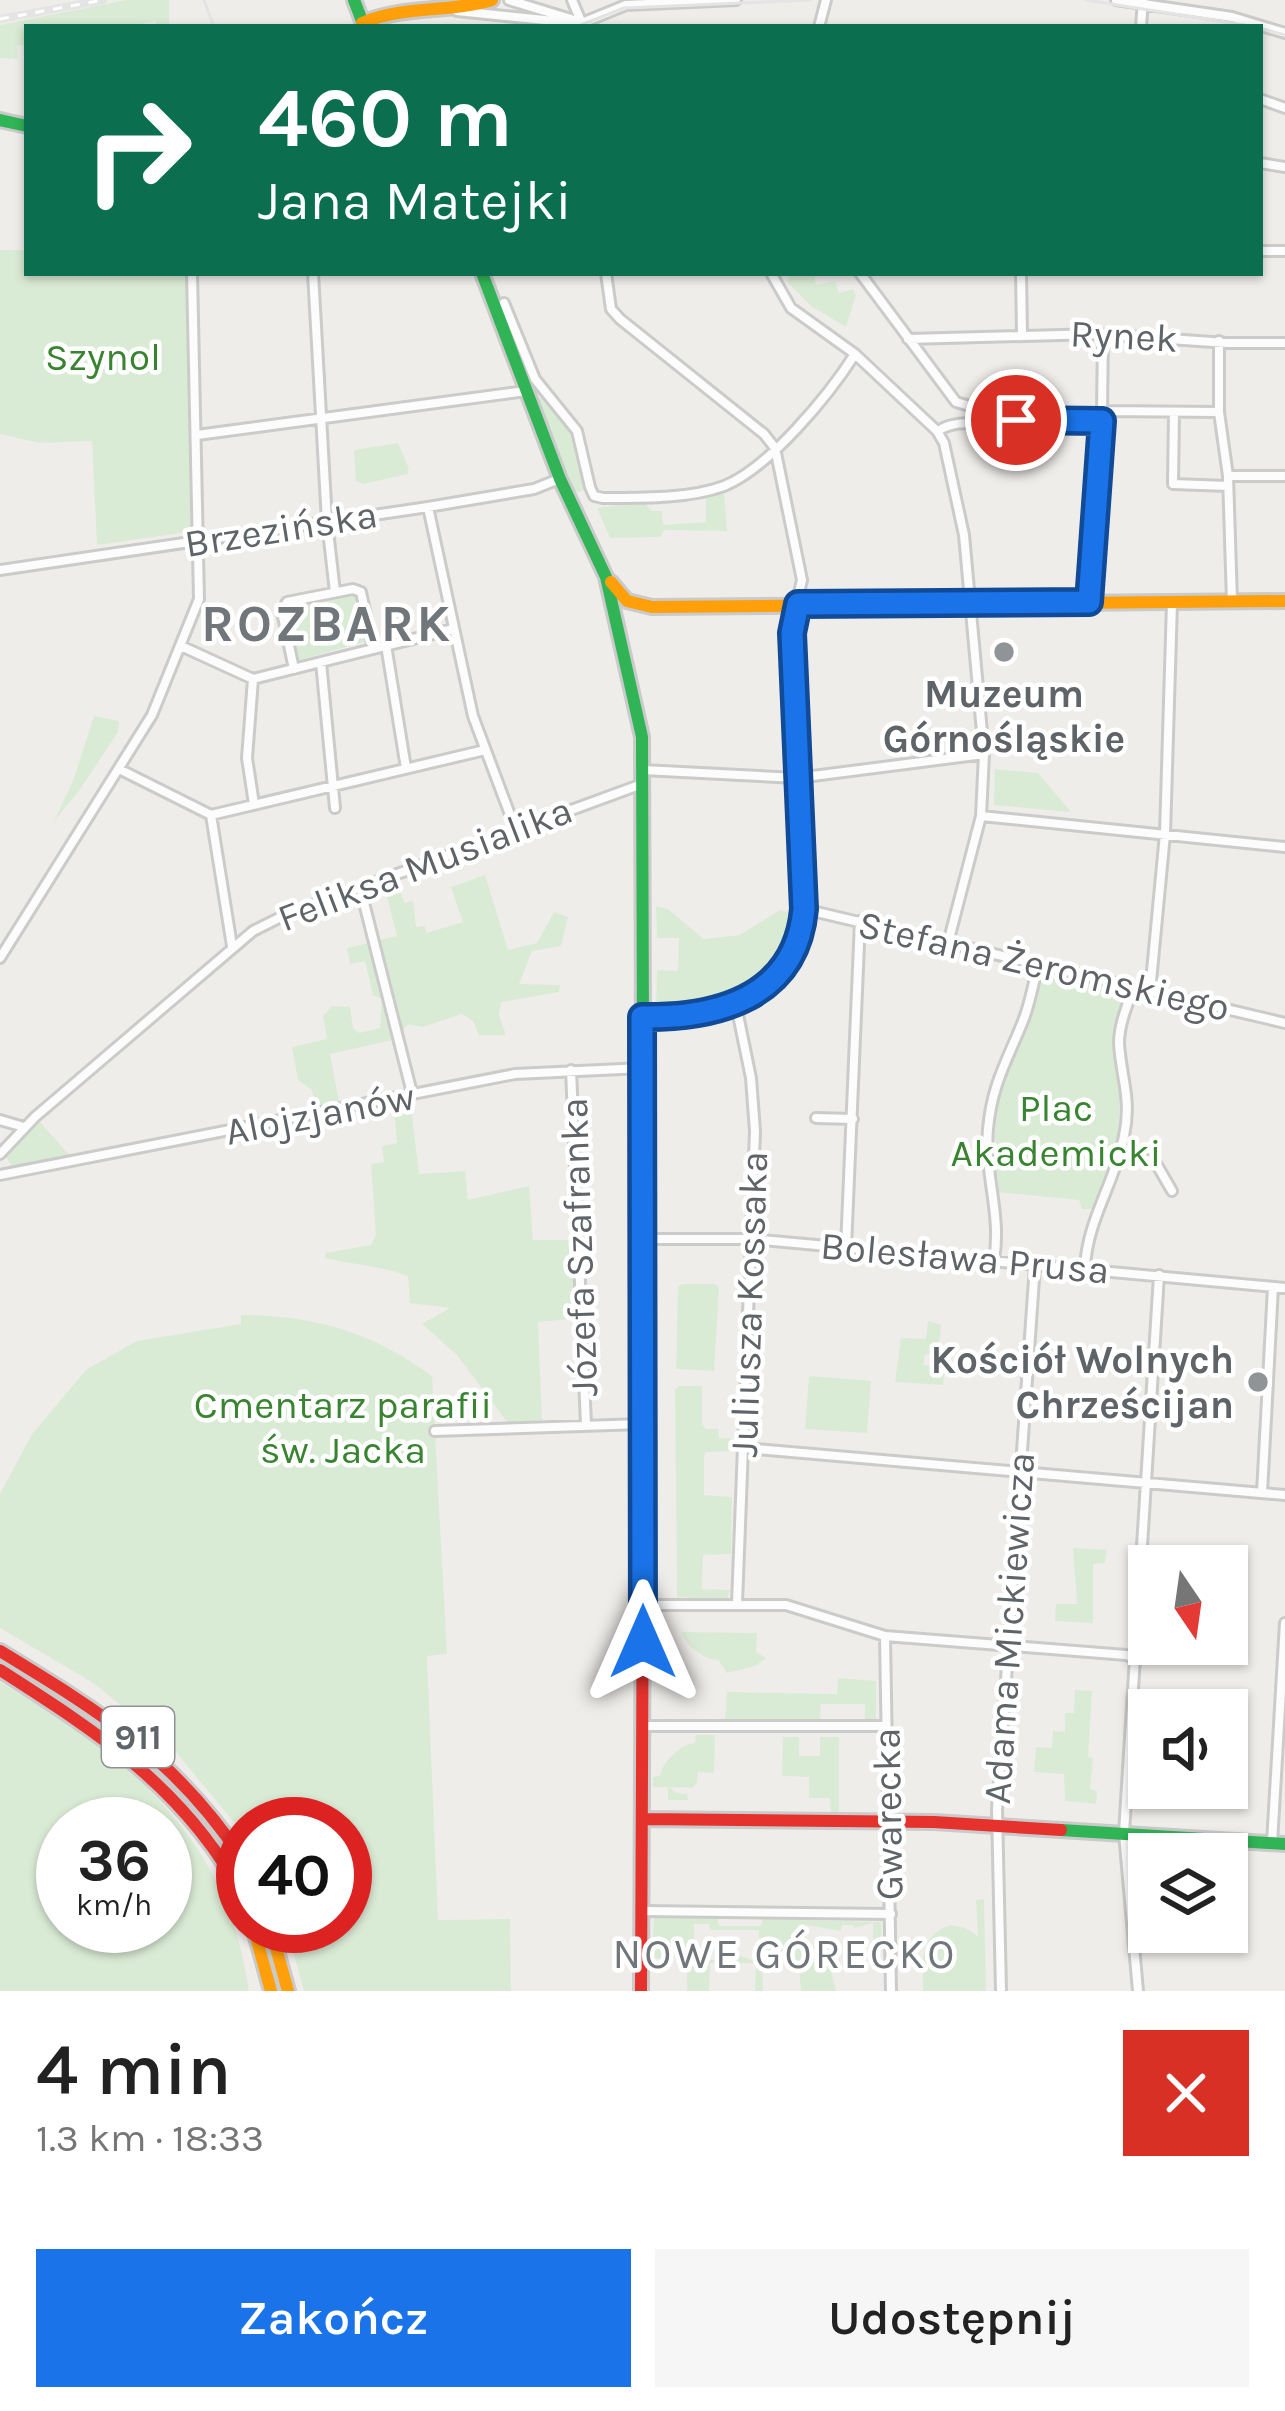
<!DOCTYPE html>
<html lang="pl">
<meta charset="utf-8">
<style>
body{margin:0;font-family:Karla,sans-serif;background:#f6f6f6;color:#222;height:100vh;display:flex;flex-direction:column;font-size:45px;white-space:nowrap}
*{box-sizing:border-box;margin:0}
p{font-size:39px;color:#767676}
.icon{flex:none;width:66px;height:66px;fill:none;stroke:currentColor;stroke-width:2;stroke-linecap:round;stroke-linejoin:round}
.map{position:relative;height:1991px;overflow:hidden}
.details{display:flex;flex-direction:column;background:#fff;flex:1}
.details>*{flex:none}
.guide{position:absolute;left:24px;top:24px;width:1239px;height:252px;border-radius:0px;box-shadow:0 3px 9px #0004;background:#0b6e4f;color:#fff;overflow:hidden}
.needle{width:78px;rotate:167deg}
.controls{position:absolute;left:1128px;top:1545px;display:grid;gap:24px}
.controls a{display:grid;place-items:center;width:120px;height:120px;border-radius:0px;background:#fff;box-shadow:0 3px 9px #0004;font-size:60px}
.speed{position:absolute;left:36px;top:1797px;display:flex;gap:24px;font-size:60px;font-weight:700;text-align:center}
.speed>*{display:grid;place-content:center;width:156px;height:156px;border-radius:50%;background:#fff;box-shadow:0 3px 9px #0004;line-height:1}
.speed small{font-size:30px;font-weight:400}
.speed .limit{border:18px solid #d22;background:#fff;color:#111}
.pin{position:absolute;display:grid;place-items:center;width:102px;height:102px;color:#fff;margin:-51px;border:6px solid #fff;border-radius:50%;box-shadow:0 3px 12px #0007}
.me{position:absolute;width:132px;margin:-66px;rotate:0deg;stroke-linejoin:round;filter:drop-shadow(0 0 9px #0008)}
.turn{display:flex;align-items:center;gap:42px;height:252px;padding:0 36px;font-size:54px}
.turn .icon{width:156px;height:156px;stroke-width:2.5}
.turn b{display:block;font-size:84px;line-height:102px}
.round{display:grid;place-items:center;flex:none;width:126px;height:126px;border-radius:0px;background:#f6f6f6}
.overview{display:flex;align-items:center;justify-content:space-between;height:204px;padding:0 36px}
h1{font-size:72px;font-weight:600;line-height:90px}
.action{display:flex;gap:24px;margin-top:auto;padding:24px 36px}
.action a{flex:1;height:138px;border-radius:0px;background:#1a73e8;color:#fff;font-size:48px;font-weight:600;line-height:138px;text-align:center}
.action a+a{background:#f6f6f6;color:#222}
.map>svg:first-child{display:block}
.green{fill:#daebd5;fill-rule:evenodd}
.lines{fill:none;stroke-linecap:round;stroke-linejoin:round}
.street-tunnel{stroke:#cbcbca;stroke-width:8;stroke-dasharray:8 4;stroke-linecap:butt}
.street-casing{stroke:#cbcbca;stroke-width:14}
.fast-casing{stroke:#c9cac9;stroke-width:18}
.slow-casing{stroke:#c9cac9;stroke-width:18}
.jam-casing{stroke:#c9cac9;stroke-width:18}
.street{stroke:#fdfcfc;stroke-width:8}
.fast{stroke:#30b455;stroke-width:12}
.slow{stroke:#ff9f0a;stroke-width:12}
.jam{stroke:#e5322d;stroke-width:12}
.tram{stroke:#e4e4e4;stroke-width:3}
.rail-casing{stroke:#e4e4e4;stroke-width:8}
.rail{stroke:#fff;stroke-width:3;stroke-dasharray:9;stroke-linecap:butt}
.route-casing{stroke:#114b97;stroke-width:30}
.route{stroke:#1a73e8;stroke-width:21}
.poi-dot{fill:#919496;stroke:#fff;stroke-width:4.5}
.labels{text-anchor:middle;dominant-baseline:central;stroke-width:9;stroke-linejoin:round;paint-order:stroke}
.shield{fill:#fff;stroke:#8f9295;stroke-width:3}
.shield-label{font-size:36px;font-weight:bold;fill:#5f6468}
.street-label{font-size:39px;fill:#5f6468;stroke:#fff}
.park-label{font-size:39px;fill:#398431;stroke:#fff}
.poi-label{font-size:39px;font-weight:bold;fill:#5f6468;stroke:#fff}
.neighbourhood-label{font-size:42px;letter-spacing:3px;fill:#70767a;stroke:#fff}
.district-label{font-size:51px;font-weight:bold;letter-spacing:3px;fill:#70767a;stroke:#fff}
</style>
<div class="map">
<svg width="1285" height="1991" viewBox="0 0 1285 1991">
<rect width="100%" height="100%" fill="#efedea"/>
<path class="green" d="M126 0H169V27H157L156 21 124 27H27V44L17 46 18 59 0 58V25Z
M0 250H27V273H187L194 527 188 532 97 545 92 441 39 443 0 434Z
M791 273H814L816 285 835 281 839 293 853 289 856 295 846 327 811 306 787 282Z
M543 397 571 432 586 489 576 493 537 399Z
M398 443 409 469 407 474 363 484 356 481 354 450Z
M724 493 727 531 664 530 661 537 610 538 597 508 643 502 652 511H662L663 525 706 522V497Z
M355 596 365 634 364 642 299 660 289 608Z
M94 716 119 721 118 732 79 791 54 821 73 781Z
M995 769 1038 773 1071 812 994 805Z
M485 875 508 950 537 943 554 912 568 917 561 946 532 951 519 984 560 985 559 992 501 1002 499 1015 506 1035H479L473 1021 462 1014 422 1027 408 1024 397 1039 330 1054 339 1101 315 1106 312 1090 298 1080 292 1047 327 1039 323 1016 332 1006 350 1007 353 1028 359 1033 380 1028 382 999 373 995 365 961 350 964 347 948 397 936 385 890 397 885 405 903 413 901 416 927 425 926 426 933 463 922 451 887Z
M656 906 668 909 704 939 740 935 780 910 793 914C787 978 722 1006 665 1007L656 1005 657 970 678 971 679 938H657Z
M1052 975 1111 989 1122 997 1114 1040 1121 1079 1118 1134 1107 1180 1092 1209H1082L1079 1200 997 1192 996 1186C993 1147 994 1109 1005 1071 1014 1040 1031 1015 1040 982Z
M411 1107 419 1174 465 1171 468 1200 529 1186 533 1240H577L579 1318 538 1322 542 1420 507 1422 457 1355 422 1324 450 1308 410 1303 408 1276C382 1266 353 1265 326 1258L325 1253 371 1245 376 1235 371 1164 384 1162 382 1146 397 1143 394 1111Z
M40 1122 72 1158 13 1168 6 1157Z
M683 1284H715L719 1288 714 1371 676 1369 678 1286Z
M241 1315C314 1315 373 1332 432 1376L447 1654 427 1656 438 1920 510 1919 511 1991H304L286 1926H345V1824H243V1833L170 1745 92 1682 0 1628V1494L32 1434 87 1369 137 1341 241 1324Z
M928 1321 941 1325 938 1355 925 1354 923 1365 945 1367 943 1385 895 1382 901 1338 926 1339Z
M809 1376 871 1381 867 1433 805 1429Z
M679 1386H702V1424L706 1429H718L719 1438 735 1439V1451L706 1452 704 1456V1495L732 1497 731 1554 703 1555 702 1589 730 1590 727 1600 677 1597 675 1389Z
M1073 1548 1107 1550 1105 1563 1093 1564V1623L1055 1621 1056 1604H1077Z
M681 1632 757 1633 756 1652 766 1658 755 1666 727 1673 718 1660C703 1660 686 1645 681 1632Z
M838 1678 876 1681V1722H865V1704H821L820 1721H725L727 1692 837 1694Z
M0 1682C129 1759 226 1832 249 1991H0ZM63 1824H165V1926H63Z
M1075 1690 1092 1691 1088 1757 1093 1758 1090 1789 1097 1791 1096 1804 1065 1801 1064 1774 1034 1772 1036 1747 1052 1748 1053 1731 1065 1732V1713H1074Z
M696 1735H715L714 1773 698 1772 697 1783 692 1788 670 1787 676 1793 687 1794 688 1800H668V1787H653V1777L660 1776C662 1762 681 1744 695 1743Z
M783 1737H799V1756H820V1737H839V1814H831L830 1798H809V1777L782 1776Z
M984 1899 986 1991H923C923 1961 918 1937 950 1925L965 1928 978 1936 976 1900Z
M654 1917 718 1918 719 1926H761L762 1919 881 1922 882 1952 873 1951V1923L854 1928 853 1925H842L841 1931 806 1925 805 1962 829 1964 836 1991H801L798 1960 762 1965 763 1991H755L756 1963H710L709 1991H687V1966H681V1957L652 1959ZM694 1924H709L710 1930H759L760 1954 753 1955 752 1960 738 1955 737 1960H710V1952L695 1951Z"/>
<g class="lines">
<path class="street-tunnel" d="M1131 1156 1147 1160"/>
<defs>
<path id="street" d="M509 0 574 20
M572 0 583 26
M1116 0 1232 17 1285 33
M457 11 573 23
M572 27 626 5 736 0
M819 27 826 0
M1141 27 1143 0
M1260 99 1285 108
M1260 163 1285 167
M1260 251H1285
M313 273 327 522 335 592
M606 273 611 309 620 319 764 434 775 448 802 580 792 623 804 909C795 997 718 1018 644 1017
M771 273 791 308 855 354 937 431 944 443 964 535 984 754 981 816 948 943
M860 273 956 402 1017 420
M1021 273 1022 333
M504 303 535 379 577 431 590 487 594 496 603 498C640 498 689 499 724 486 769 468 829 395 855 354
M908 339 1097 334 1227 343H1285
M1219 341V412L1228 476 1232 602
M1102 411 1219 412
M1174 412 1173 484 1228 486
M938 431C960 416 991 428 1017 420L1102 421
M197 435 526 391
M1228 476H1285
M428 507 473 716 515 828
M0 570 428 507 534 489 559 479
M1089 602 1102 411 1103 335
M386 645 406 768
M181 646 253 679 453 629
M321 662 335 808
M294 669 282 612 287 602 353 589 361 592 373 648
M253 679 247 758 254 804
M121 770 211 815 485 750
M643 770 797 778 984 754
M211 815 232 946
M981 816 1285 847
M360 887 411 1089
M804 909 1285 1023
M0 958 152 715 199 599 192 273
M1150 992 1165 834 1172 603
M736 1005 751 1078 755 1131 737 1604
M571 1070 586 1425
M816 1118 853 1119
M0 1120 24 1127
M0 1154 35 1117 253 931 283 916 642 784
M1147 1160 1157 1165 1172 1191
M0 1175 515 1074 643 1068
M646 1239H751L1285 1288
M846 1248 860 921
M994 1260C1002 1215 984 1174 988 1129 992 1084 1007 1061 1023 1021 1030 1004 1033 984 1038 966
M1085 1268C1087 1220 1115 1183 1124 1136 1132 1098 1121 1078 1119 1043 1119 1025 1127 1006 1133 989
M435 1431 642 1424
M744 1448 1285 1495
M1262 1493 1273 1287
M643 1605H786L885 1636 1126 1655 1137 1659
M885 1636 891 1991
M643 1726H886
M1272 1843 1285 1623
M642 1911 891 1914
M1001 1991 997 1809 1035 1265
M1138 1991 1124 1833 1159 1275"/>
<path id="fast" d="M354 0 364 26
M0 120 27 126
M482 273 560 479 606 577 642 737 644 1334
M1061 1830 1285 1844"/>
<path id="slow" d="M362 23C404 5 449 13 492 0
M611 582 627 601 652 607 1285 601
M253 1926 271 1991
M270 1926 288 1991"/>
<path id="jam" d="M0 1651C102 1713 176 1758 243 1860
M0 1670C100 1734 186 1789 243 1896
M643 1819 934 1822 1061 1830
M641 1991 644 1334"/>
</defs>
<use href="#street" class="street-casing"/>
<use href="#fast" class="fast-casing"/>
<use href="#slow" class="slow-casing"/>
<use href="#jam" class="jam-casing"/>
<use href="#street" class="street"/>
<use href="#fast" class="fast"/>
<use href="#slow" class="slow"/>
<use href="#jam" class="jam"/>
<path class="tram" d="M204 0 214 27
M1086 0 1257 27
M576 27 624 8 811 0
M1260 28 1285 35"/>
<defs>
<path id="rail" d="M0 19 103 0"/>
</defs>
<use href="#rail" class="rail-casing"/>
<use href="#rail" class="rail"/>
</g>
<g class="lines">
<defs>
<path id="route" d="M643 1642 642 1017C717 1018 796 998 804 909L792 633 798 604 1089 602 1102 421 1016 420"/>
</defs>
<use href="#route" class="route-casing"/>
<use href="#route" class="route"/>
</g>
<g class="poi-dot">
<circle cx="1004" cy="652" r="12"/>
<circle cx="1258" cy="1382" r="12"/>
</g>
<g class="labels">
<rect class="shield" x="102" y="1707" width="72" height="60" rx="9"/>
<g class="shield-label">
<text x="138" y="1737">911</text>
</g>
<g class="street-label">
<text transform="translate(1124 336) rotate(3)">Rynek</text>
<text transform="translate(281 529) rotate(-9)">Brzezińska</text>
<text transform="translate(425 864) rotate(-21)">Feliksa Musialika</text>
<text transform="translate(1044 966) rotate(13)">Stefana Żeromskiego</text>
<text transform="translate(320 1114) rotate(-11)">Alojzjanów</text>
<text transform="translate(579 1247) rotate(-92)">Józefa Szafranka</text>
<text transform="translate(965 1258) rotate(5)">Bolesława Prusa</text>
<text transform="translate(749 1304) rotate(-88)">Juliusza Kossaka</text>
<text transform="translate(1009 1628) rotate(-86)">Adama Mickiewicza</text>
<text transform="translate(888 1814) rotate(-91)">Gwarecka</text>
</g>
<g class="park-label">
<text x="103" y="357">Szynol</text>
<text x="1056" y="1108">Plac<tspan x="1056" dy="45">Akademicki</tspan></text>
<text x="343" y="1405">Cmentarz parafii<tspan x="343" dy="45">św. Jacka</tspan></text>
</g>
<g class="poi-label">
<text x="1004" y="694">Muzeum<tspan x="1004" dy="45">Górnośląskie</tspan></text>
<text x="1234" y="1360" text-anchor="end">Kościół Wolnych<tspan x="1234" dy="45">Chrześcijan</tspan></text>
</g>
<g class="neighbourhood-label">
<text x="785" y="1954">NOWE GÓRECKO</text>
</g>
<g class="district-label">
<text x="327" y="624">ROZBARK</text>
</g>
</g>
</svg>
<div class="controls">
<a><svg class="needle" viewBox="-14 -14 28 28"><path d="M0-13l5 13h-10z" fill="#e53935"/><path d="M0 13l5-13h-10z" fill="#767676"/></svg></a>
<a><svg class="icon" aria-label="sound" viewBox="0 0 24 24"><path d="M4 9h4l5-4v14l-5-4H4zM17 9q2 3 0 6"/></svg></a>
<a><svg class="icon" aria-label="layers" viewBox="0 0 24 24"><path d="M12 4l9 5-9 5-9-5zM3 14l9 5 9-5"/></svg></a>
</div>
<div class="speed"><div>36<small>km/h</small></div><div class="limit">40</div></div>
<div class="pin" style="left:1016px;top:420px;background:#d93025"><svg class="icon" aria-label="arrive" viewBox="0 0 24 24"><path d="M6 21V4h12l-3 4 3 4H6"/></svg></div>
<svg class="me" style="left:643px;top:1642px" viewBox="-20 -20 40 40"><path d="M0-17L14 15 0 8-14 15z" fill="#1a73e8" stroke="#fff" stroke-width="4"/></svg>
<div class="guide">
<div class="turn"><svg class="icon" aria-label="right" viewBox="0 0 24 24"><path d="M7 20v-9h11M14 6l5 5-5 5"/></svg><div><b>460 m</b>Jana Matejki</div></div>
</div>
</div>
<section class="details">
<div class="overview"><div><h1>4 min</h1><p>1.3 km · 18:33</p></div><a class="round" style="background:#d93025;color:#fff"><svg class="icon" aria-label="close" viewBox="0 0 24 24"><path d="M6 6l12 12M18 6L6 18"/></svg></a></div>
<div class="action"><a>Zakończ</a><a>Udostępnij</a></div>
</section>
